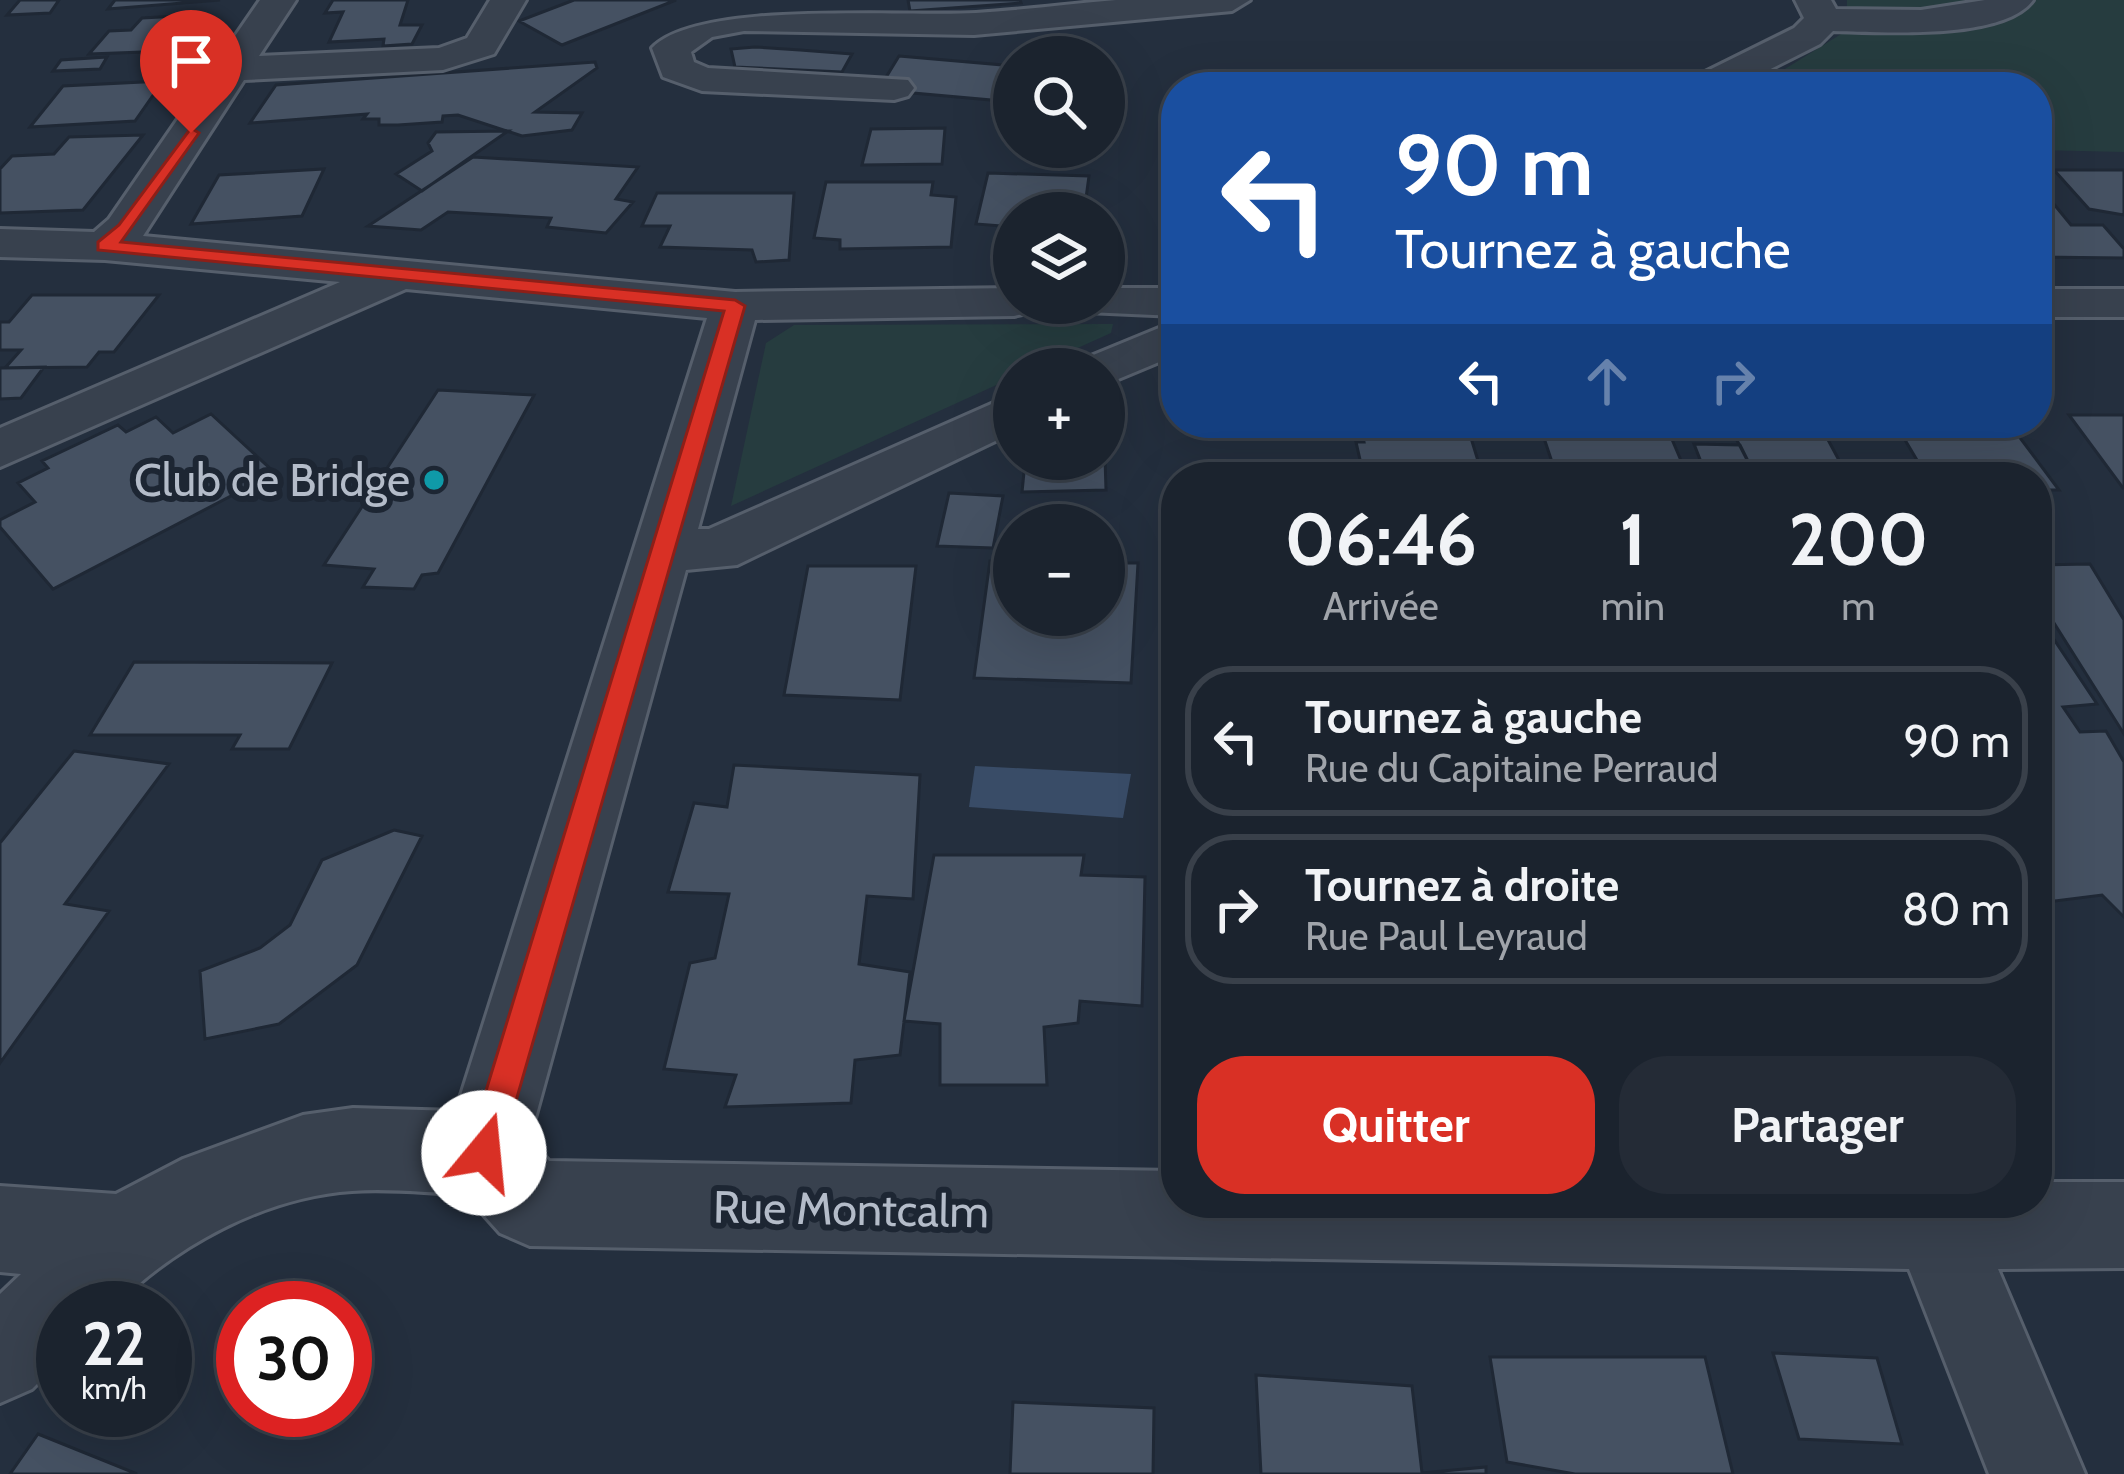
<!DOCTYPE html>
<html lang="fr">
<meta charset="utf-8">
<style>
body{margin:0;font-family:Cabin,sans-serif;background:#242b36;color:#f1f3f6;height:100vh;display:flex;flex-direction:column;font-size:45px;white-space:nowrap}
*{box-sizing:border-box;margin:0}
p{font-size:39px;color:#a0a4aa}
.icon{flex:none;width:66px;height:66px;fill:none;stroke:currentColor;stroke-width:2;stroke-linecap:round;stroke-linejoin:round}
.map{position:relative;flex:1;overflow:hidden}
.panel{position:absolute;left:1161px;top:462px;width:891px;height:756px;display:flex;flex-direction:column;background:#1b232e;border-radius:48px;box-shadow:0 12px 48px #0002,0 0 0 3px #39404a}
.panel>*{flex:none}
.banner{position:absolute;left:1161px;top:72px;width:891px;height:366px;border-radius:48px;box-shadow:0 12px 48px #0002,0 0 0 3px #39404a;background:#1a4fa0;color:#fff;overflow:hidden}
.buttons{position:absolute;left:993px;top:36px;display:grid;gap:24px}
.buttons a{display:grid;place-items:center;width:132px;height:132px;border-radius:50%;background:#1b232e;box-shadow:0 12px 48px #0002,0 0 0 3px #39404a;font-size:60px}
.speed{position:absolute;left:36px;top:1281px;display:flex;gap:24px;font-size:60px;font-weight:700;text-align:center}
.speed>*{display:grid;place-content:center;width:156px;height:156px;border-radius:50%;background:#1b232e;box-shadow:0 12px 48px #0002,0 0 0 3px #39404a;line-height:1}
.speed small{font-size:30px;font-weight:400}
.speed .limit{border:18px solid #d22;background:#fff;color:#111}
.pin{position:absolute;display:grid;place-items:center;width:102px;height:102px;color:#fff;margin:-123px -51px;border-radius:50% 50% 50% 0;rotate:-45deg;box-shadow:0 0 12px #0007}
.pin .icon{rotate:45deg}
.me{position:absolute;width:132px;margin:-66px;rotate:17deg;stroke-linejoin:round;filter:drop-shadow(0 0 9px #0008)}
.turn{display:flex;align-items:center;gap:42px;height:252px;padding:0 36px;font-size:54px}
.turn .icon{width:156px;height:156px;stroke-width:2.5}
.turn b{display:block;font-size:84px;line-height:102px}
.lanes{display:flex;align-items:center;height:114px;padding:0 36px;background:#0003;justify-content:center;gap:60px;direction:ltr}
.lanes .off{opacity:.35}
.eta{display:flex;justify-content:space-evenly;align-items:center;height:204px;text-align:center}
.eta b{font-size:72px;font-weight:800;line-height:84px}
.button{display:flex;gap:24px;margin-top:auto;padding:24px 36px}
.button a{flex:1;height:138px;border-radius:48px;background:#d93025;color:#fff;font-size:48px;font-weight:800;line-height:138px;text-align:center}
.button a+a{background:#242b36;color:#f1f3f6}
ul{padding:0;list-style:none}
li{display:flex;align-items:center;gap:36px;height:150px;margin:0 24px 18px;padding:0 12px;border:6px solid #39404a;border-radius:48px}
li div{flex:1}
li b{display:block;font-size:45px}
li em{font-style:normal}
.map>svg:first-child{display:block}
.green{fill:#263c3f}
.water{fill:#394c67}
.building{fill:#455162;stroke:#1f2835;stroke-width:3}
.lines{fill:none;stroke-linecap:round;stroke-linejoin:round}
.minor-casing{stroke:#565f6c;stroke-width:6}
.minor{fill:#38414e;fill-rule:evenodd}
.route{fill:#d93025;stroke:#8d1f18;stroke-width:3}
.culture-dot{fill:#0f9aa8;stroke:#1d2633;stroke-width:4.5}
.labels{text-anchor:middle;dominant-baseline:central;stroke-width:12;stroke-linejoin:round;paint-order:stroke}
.poi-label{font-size:45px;fill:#b4bcc9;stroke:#1d2633;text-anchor:end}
.street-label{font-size:45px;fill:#b4bcc9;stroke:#1d2633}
</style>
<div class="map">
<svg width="2124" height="1474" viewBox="0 0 2124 1474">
<rect width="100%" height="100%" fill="#242f3e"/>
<path class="green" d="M1847 0H2124V152L2037 150V87H1798L1772 77 1846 31Z
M1113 324 1111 333 1031 369H1014V377L731 506 766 343 794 325Z"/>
<path class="water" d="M975 766 1131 774 1123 818 969 807Z"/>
<path class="building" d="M20 0H59L50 13 7 15Z
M115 0H220L108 9Z
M333 0H408L400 25H422L412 44 383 46 384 39 329 42 343 12 325 13Z
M574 0H676L562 45 519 21Z
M908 0H1020L1021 3 910 11Z
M198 15 170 51 89 54 109 31 131 30 142 18Z
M755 47 800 50 852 54 842 72 735 67 731 49Z
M899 56 1014 66V102L902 92 885 79Z
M107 57 100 69 53 71 61 60Z
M595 62 597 68 535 112 582 113 572 130 522 136 458 115 443 116 442 122 398 125H379V119H363L367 114 250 123 276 85Z
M163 81 135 121 30 127 63 86Z
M945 128 942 164 862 165 871 129Z
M508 131 422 191 396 174 432 151 428 143 436 132Z
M143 135 83 210 0 213V169L12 156 54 154 69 137Z
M473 157 638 167 616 199 633 202 606 233 547 227 551 218 448 212 421 230 368 226Z
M324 169 302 216 191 224 219 175Z
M2054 170H2124V215L2089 209Z
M988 173 1089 176 1084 213H1014V227L976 224Z
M826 182H933L931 195 956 197 951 247 840 249V240L814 238Z
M657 193H794L789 260 756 262 752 250 660 247 670 226H642Z
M2037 203H2053L2071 225H2103L2124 249V258L2037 257Z
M32 295H159L114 352H99L87 367 5 368 21 350H0V322H9Z
M44 367 21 398 0 399V368Z
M438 390 534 395 438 573 422 575 414 589 363 587 374 569 324 565Z
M211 414 275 473 53 589 0 527V520L35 502 18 483 48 468 42 461 118 425 126 432 156 417 173 433Z
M2069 415H2124V488H2123Z
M1360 423H1400L1404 438H1471L1483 477H1364L1356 442H1364Z
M1539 423H1665L1688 477H1557Z
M1728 423H1819L1848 477H1756Z
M1895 423H2009L2059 490H2037V477H1927Z
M1694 444 1740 445 1756 477H1707Z
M1105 458 1106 490 1022 492 1025 462Z
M1886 462 1895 477H1868L1860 463Z
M949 493 1003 496 993 548 937 546Z
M990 561 1014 562V615H1104V563H1138L1131 683 974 678Z
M2090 564 2124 620V734L2037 596V565Z
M808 566H916L900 700 784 695Z
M2037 614 2097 704 2063 707 2080 732 2106 731 2124 762V917L2102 895 2055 901 2037 889Z
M134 662 332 663 289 749H232L240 735H90Z
M74 751 169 764 65 904 109 911 0 1063V843Z
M734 765 920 775 913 899 867 896 859 964 910 972 900 1055 855 1060 851 1103 725 1107 736 1075 664 1069 690 963 715 958 729 894 668 892 694 803 727 807Z
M394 830 422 836 357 965 279 1024 205 1039 200 971 260 948 290 925 322 860Z
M934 855H1084L1081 875 1145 877 1142 1006 1080 1001 1078 1023 1044 1027 1047 1085H940V1024L904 1021Z
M1773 1353 1877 1358 1902 1444 1799 1439Z
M1490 1357H1705L1733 1474H1575L1507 1462Z
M1256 1375 1412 1386 1422 1473 1486 1467V1474H1261Z
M1013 1402 1154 1408 1153 1474H1010Z
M38 1434 137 1474H10Z"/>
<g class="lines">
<defs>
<path id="minor" d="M260 0H296L259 56 439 48 467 38 490 0H526L494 54 443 70 244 80 143 236 735 292 1014 288V303H1037L1031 312 1014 316 755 320 698 529H709L1014 394V432L737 565 686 570 529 1140 549 1161 1176 1171V1203H2037V1182H2124V1268L1998 1269 2085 1474H1989L1909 1269 530 1246 500 1233 465 1194C428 1193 389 1188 352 1191 264 1197 174 1246 113 1308H63V1358L32 1389 0 1403V1294L21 1274 0 1272V1186L116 1194 183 1159 303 1115 353 1108 456 1111 707 318 406 289 0 467V428L340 282 105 260 0 257V229L94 232 109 219Z
M1116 0H1250L1232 11 974 35 744 31 712 37 691 52 694 62 708 68 908 80 914 88 908 96 894 100 702 91 663 77 652 48C698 0 901 17 976 13 1023 10 1069 4 1116 0Z
M1795 0H1831L1836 9 1921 10 1985 0H2033C2004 41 1879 32 1833 31L1820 44 1735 87H1685L1691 79 1794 28 1804 18Z
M1104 288H1176V316L1087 312 1081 303H1104Z
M2037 289H2124V317H2037Z
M1176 321V355L1104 385V369H1079L1086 358Z"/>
</defs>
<use href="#minor" class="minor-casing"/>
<use href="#minor" class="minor"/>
</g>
<path class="route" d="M191 128 199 133 121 242 735 300 745 306 501 1153 496 1165 484 1170 472 1165 467 1153 724 311 98 250V242L119 225Z"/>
<circle class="culture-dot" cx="434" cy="480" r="12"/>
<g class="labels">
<g class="poi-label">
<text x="410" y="480">Club de Bridge</text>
</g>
<g class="street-label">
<text transform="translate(851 1209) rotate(1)">Rue Montcalm</text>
</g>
</g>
</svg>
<div class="buttons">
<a><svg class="icon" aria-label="search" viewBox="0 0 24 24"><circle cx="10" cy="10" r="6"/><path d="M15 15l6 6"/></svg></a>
<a><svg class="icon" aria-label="layers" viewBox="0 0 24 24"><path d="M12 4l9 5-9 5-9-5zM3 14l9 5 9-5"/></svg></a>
<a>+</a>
<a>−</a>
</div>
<div class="speed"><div>22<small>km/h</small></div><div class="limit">30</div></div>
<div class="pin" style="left:191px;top:133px;background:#d93025"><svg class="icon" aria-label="arrive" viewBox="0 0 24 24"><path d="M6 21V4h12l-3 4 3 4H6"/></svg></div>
<svg class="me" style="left:484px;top:1153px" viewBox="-20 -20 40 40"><circle r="19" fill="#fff"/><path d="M0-13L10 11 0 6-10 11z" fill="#d93025"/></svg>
<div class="banner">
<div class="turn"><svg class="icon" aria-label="left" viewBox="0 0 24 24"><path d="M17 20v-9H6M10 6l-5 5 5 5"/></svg><div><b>90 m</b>Tournez à gauche</div></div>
<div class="lanes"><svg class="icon" aria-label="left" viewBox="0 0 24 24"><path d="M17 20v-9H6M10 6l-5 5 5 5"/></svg><svg class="icon off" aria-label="ahead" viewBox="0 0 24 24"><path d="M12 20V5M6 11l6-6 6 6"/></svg><svg class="icon off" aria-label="right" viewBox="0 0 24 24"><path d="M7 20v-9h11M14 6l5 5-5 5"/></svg></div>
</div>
<section class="panel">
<div class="eta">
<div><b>06:46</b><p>Arrivée</p></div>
<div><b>1</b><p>min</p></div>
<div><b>200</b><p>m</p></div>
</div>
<ul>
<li><svg class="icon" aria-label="left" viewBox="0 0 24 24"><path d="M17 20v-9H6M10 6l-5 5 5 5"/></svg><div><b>Tournez à gauche</b><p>Rue du Capitaine Perraud</p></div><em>90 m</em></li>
<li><svg class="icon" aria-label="right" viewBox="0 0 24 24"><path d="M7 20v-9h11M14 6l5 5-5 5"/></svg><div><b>Tournez à droite</b><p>Rue Paul Leyraud</p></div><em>80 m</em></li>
</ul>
<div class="button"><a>Quitter</a><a>Partager</a></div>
</section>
</div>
